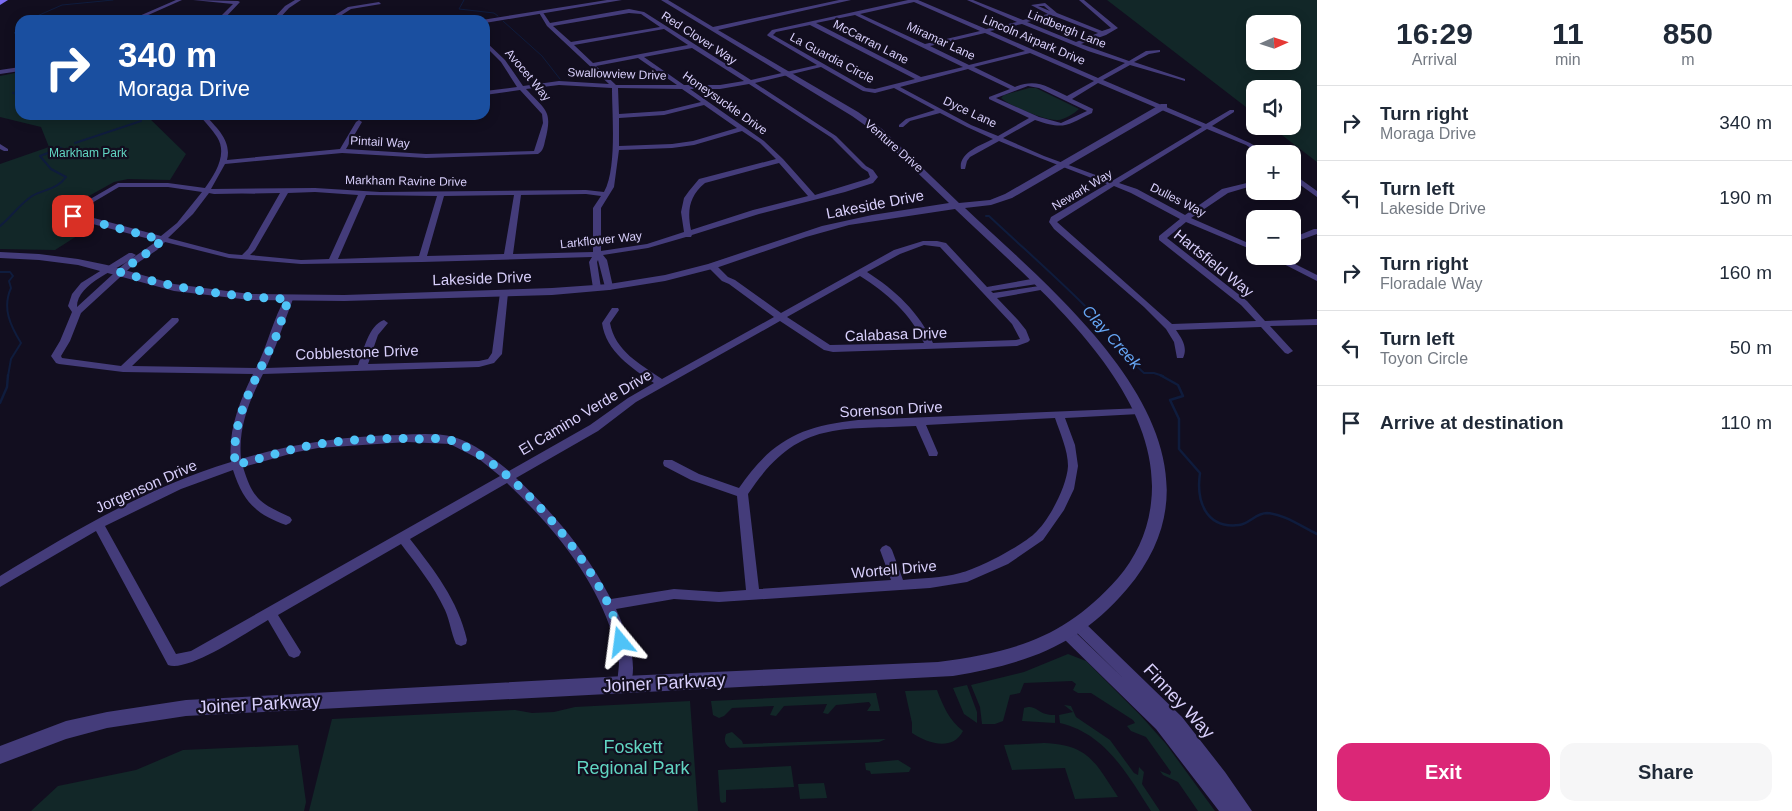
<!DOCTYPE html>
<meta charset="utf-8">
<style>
body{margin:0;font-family:Arial,sans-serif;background:#f6f6f7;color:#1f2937;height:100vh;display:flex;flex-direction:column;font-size:19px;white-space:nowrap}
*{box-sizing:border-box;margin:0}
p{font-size:16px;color:#747a83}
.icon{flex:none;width:28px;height:28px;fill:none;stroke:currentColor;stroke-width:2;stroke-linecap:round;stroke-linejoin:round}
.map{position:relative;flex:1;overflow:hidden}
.panel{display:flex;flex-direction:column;background:#fff;width:475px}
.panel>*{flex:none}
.guide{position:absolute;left:15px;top:15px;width:475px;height:105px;border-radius:15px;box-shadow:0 2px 12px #0003;background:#1a4fa0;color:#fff;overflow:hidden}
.needle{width:32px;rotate:87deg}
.fabs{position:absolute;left:1246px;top:15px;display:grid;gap:10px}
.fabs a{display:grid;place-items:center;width:55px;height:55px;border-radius:10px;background:#fff;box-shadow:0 2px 12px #0003;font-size:25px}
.pin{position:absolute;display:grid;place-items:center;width:42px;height:42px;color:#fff;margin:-21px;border-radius:10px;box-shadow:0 2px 8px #0006}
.me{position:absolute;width:55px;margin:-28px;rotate:344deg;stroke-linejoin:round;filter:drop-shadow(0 0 4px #0008)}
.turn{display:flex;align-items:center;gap:18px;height:105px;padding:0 20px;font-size:22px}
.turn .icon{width:65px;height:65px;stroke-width:2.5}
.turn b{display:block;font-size:35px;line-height:42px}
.eta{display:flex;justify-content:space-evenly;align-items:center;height:85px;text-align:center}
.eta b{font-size:30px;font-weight:800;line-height:35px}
.cta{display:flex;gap:10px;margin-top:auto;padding:10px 20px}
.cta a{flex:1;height:58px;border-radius:15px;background:#db2777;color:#fff;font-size:20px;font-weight:800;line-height:58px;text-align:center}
.cta a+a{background:#f6f6f7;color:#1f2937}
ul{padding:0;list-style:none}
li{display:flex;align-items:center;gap:15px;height:75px;padding:0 20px;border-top:1px solid #e0e1e3}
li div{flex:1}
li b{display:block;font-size:19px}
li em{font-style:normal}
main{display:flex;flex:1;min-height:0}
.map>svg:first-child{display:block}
.green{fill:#122728;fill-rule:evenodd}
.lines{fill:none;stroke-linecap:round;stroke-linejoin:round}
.stream-far2{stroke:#0f1c3d;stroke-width:1}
.stream-far1{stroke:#0f1c3d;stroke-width:2}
.stream{stroke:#0f1c3d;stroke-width:2.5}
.minor{fill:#443c7a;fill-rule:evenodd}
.tertiary{fill:#443c7a;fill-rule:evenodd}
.secondary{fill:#7c6df4;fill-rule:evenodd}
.route{stroke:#4fc3f7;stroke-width:9;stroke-dasharray:0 16.2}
.labels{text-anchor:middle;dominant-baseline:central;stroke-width:4.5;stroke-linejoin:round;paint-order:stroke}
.far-street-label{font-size:12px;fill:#d8cffb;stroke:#120e1f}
.far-park-label{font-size:12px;fill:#61d5c2;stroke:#120e1f}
.street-label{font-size:15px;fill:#d8cffb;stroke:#120e1f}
.water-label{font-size:16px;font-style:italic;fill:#65a5f3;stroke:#120e1f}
.near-street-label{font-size:18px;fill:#d8cffb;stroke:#120e1f}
.near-park-label{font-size:18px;fill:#61d5c2;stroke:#120e1f}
</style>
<main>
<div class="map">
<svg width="1317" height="811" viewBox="0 0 1317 811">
<rect width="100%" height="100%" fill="#120e1f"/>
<path class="green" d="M1107 0H1317V162L1270 126H1292V89H1255V114ZM1255 24H1292V61H1255Z
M20 72V115H146L186 154 170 180 128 179 114 182 60 212 75 222 91 227 55 250 0 249V164L49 147 41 127 0 117V76Z
M1029 88H1036L1079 109C1075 113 1064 120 1058 120 1046 121 1010 106 1001 98L1004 95Z
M1068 654 1086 661 1141 716 1166 744 1215 811H1198L1178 782 1163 775 1160 771 1170 775 1171 772 1146 737 1131 731 1127 726 1135 723 1133 720 1091 693H1078L1073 690 1076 684 1072 681 1024 683 1020 693 1010 695 1003 721 995 724H982L980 707 971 685 1024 672Z
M967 685 977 712V723L964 714 953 688Z
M937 690C943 706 949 720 963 731 952 752 927 743 912 733V723L905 691Z
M876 693 880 711H867L871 705 869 702 836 705 828 714 823 713 827 704 784 706 776 716 770 715 774 706 732 708 724 716 719 718 713 715 711 701Z
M690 701 698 811H309L332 719 515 710 532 713 554 712 575 707Z
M1064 705 1071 706 1076 717 1110 740 1134 773 1138 775 1139 767 1144 772 1142 784 1160 811H1151C1127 774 1106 734 1060 723L1059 715 1073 712Z
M1028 707C1039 707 1038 715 1055 715V723L1022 721 1024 708Z
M732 732 742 741 743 744 886 739 879 742 730 748C724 743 724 740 726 734Z
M1044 743C1089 745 1095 762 1118 797L1075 799 1065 768 1012 770 1004 745Z
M298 745 306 802 304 811H31L58 786 136 770 183 750Z
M898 760 911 768 909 772 871 774 870 771 866 770 865 763Z
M791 766 794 787 726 790V802L722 803 720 801 718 770Z
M824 783 827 798 800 799 798 784Z"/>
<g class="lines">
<path class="stream-far2" d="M464 0 459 9 494 13 498 16
M28 20 62 5 113 0
M503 21 542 56 560 79
M20 27 14 33 20 34
M20 90 12 93 20 96"/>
<path class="stream-far1" d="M75 143 141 121 140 115
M986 216H989C1024 249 1060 280 1093 314 1111 333 1125 356 1144 373H1154L1163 376
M0 226C11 217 20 204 32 196 44 189 57 190 66 177L51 169 40 156 61 148
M0 272H10L13 276 9 281 11 288C2 308 10 325 21 343L11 359 8 376"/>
<path class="stream" d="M1160 375 1178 385 1183 396 1170 400 1179 419V449L1200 473C1196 500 1205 529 1239 525 1249 524 1256 513 1267 513 1284 514 1302 527 1317 534
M0 403 7 387 8 375"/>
<path class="minor" d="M176 0H182L137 20H130Z
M193 0 238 1 240 2 223 20H217L233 4Z
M295 0H301L289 8 278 20H272L285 6Z
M908 0H918L986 29 1017 22 967 0H973L1023 20 1048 14 1031 5 1045 3 1057 13 1102 31 1111 28 1079 0H1084L1118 28 1106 35 1081 44 1129 61 1146 51 1160 50V52L1149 54 1134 62 1185 79V81L1130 65 1103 80 1206 124 1230 110H1234V112L1212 126 1250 143 1268 154H1260L1246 145 1207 129 1119 183 1137 189 1185 215 1222 189 1255 181V185L1228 193 1191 218 1255 246V251L1186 222 1167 238 1247 301 1265 321 1317 319V325L1270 326 1293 351 1288 354 1285 353 1261 327 1176 330C1182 339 1188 347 1183 358H1177L1174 342 1166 329 1144 307 1054 229 1049 222 1051 217 1107 184 1040 158 999 141 970 157 967 161 965 169H961C958 153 981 145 993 139L967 127 940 113 910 121 903 127H899V125L906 119 935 110 894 88 875 93 863 91 821 67 755 83 836 136 866 166 873 170 878 177 873 183 845 192 759 214 692 235 691 237H686L648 248 603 255 607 260 613 287 612 289 609 290 605 287 598 260 597 262 601 288 597 291 593 288 589 262 592 257 422 262 301 264 229 258 165 242 157 250 130 268 81 313 70 341 61 356 62 358 121 366 172 318H178L179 320 178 322 132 366 256 368C268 345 273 318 286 297L289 296 293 299 276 345 266 368 358 365C364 350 368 326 384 320L388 323 378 335 368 364 479 361 488 359 492 353 500 293 501 291H507L508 293 502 354 494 363 479 367 263 374C249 401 238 428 241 459 295 443 345 436 400 435 418 434 437 433 454 437 474 443 493 458 509 471L590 425 628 398 654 383C632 368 606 352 602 323L612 308H618L619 310 610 323C615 351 640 364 662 379L774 317 729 284 722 281 710 269V265H716L728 277 735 280 781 313 894 250 923 241H937L946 243 987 287 1037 278 1041 281 1037 284 991 291 993 293 1046 285V289L997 298 1018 320 1026 330 1030 340 1028 342 1017 346 833 352 824 350 780 321 636 402 598 431 516 478C554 513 587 553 611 599L674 589 719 592 746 590 737 496 691 480 664 466 663 463 664 460H672L699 474 739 488C772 440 801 426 858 420L1143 408 1144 410 1139 414 1065 418 1075 445 1078 466 1074 489 1064 510 1043 540 1008 564 967 582 930 588 719 602 674 599 616 609C626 632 640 664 629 688L624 690 619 688C616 681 619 671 619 662 619 653 616 644 613 636 594 575 552 526 507 483L410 539C434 570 458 600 467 640L466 644 461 646 456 644C451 633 450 621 445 610 434 586 417 565 401 544L278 615 301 652 299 656 294 658 289 656 268 620C249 631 188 673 168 665L96 531 0 587V576C74 531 148 487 231 462 228 430 239 403 253 374L123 372 59 364 56 363 51 356 60 341 72 312 68 306 72 294 81 283 129 253H132L136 255C120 270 77 282 77 307L124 264 157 241 70 218 66 213 118 183H168L205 188C215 174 228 154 217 137 212 129 205 122 199 115H205C217 128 232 141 227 160L340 149 356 122 359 120 362 122 346 149 426 154 534 151 543 123 542 114 520 90 485 95V91L517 87 501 62 485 46V41L505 60 523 86 559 81 609 84 547 26 538 11H542L550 23 629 9 644 12 751 80 817 65 768 36 767 35 772 30ZM914 2 980 31 925 44 860 14ZM1038 6H1044L1050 11ZM629 13 641 14 660 27 571 42 553 26ZM855 15 963 67 921 77 816 23ZM1054 16 1098 33 1076 42 1027 22ZM1022 24 1088 51 1125 63 1098 78 990 31ZM810 25 915 79 875 89 866 88 773 35 776 32ZM664 29 688 45 593 63 574 45ZM985 33 1025 51 969 65 930 46ZM692 48 744 81 720 85H684L644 57ZM1030 53 1094 81 1067 96C1047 87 1037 78 1015 87L974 67ZM638 58 677 85H616L596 66ZM968 69 1010 89 989 97V99L1029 118 998 136 971 125 900 87ZM1098 83 1202 127 1112 181 1044 156 1003 138 1035 120C1064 130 1066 126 1092 113L1093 109 1072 99ZM749 84 832 138 862 168 868 172 870 177 867 179 815 195 783 159 764 141 690 89H720ZM559 85 612 88C612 115 617 169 604 192L586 190 380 192 315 188 211 189 225 164 342 153 426 158 538 154C543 151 544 146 545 141 553 110 546 111 526 89ZM1028 86 1039 88 1087 111 1061 123 1039 117 996 98ZM618 88 682 89 701 102 664 111 619 114ZM704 105 737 128 693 141 672 144 619 146V118L664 115ZM742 131 760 143 776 159 699 179 689 191 684 198 681 212 684 232 647 244 601 251V208L614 187 619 150 672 148 694 145ZM779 163 808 196 753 210 691 230C687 211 689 196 705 183ZM1114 186 1131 193 1180 219 1159 236V240L1241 305 1256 321 1172 324 1057 222ZM119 187H168L202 192 177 223 161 236 75 213ZM315 192 358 195 329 259 301 260 250 255 255 250 288 193ZM209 193 214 194 280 193 248 249 242 255 229 254 168 238 193 214ZM586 194 601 196 593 208V252L513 254 521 195ZM366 195 437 196 419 256 338 259ZM514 195 504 254 427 256 444 196ZM924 245 940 247 1012 324 1020 339 1016 340 933 343C919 312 895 290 867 272L900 254ZM860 276C887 293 911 314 924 343L830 345 787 317ZM1055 418C1060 433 1068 450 1068 466 1067 486 1049 521 1034 534 1021 546 978 569 960 573 942 578 922 578 903 580L892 550 890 547 886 545 882 547 880 550 891 580 759 589 748 494C797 420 837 430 916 426L928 453 929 456H937L938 453 926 425ZM407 442 450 444 479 459 500 476 191 651 176 654 105 526 181 489 233 470C243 501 255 514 286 525L290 523 292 520 290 517C259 503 253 499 243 467L297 452 318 448Z
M379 2 381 4 351 9 334 20H327L348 7Z
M0 144 8 149V151H4L0 149Z
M1292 173 1317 191V197L1292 179Z
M1314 229H1317V234L1292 243V238Z
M1268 256H1279L1317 275V281Z
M1078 619 1083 621 1182 717 1225 772 1252 811H1219L1156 729 1062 637 1061 633 1062 629 1067 627 1072 629 1123 678 1073 629 1072 625 1073 621Z"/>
<path class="tertiary" d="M607 0H622L485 23V20H482Z
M661 0H668L713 27 839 0H851L718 30 858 112 882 129 959 203 990 200 1005 194 1161 104H1167V108L1012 198 991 205 965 208C1060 298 1249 446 1127 589 1079 646 1025 664 953 676L186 716 107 728 66 739 0 764V746L66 721 107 712 186 700 624 676 938 662C1014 652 1065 638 1118 578 1136 557 1148 531 1151 503 1165 387 1030 282 955 209L849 225 806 237 716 268 665 281 609 290 552 295 344 301 250 300 174 291 78 265 39 260 0 258V252L39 254 78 259 107 265 174 284 250 294 344 295 552 288 609 284 665 275 708 264 822 226 872 215 949 203 876 133 852 116Z
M20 67V71L0 74V70Z"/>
<path class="secondary" d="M0 0H8L0 5Z"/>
</g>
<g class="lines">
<path class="route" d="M73 216 162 240 154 248 120 272C176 289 231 297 289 299 284 310 282 320 278 331 275 341 269 350 265 359 247 397 232 423 235 465 256 460 277 453 298 448 334 440 382 437 419 439 429 439 443 437 453 441 511 463 586 553 611 610 615 620 618 632 621 642"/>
</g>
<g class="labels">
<g class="far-street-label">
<text transform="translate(1067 29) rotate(22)">Lindbergh Lane</text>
<text transform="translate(699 38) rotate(33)">Red Clover Way</text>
<text transform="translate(1034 40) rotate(23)">Lincoln Airpark Drive</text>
<text transform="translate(941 41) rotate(25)">Miramar Lane</text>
<text transform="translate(871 42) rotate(27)">McCarran Lane</text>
<text transform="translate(832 58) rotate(28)">La Guardia Circle</text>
<text transform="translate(617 74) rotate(2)">Swallowview Drive</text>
<text transform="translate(528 75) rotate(50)">Avocet Way</text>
<text transform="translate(725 103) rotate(35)">Honeysuckle Drive</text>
<text transform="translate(970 112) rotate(25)">Dyce Lane</text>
<text transform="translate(380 142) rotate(3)">Pintail Way</text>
<text transform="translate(894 146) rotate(41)">Venture Drive</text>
<text transform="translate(406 181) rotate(1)">Markham Ravine Drive</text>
<text transform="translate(1082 190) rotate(-31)">Newark Way</text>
<text transform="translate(1178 200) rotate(27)">Dulles Way</text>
<text transform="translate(601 240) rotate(-6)">Larkflower Way</text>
</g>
<g class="far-park-label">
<text x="88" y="153">Markham Park</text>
</g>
<g class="street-label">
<text transform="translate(875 204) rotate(-11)">Lakeside Drive</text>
<text transform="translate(1214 263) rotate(39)">Hartsfield Way</text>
<text transform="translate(482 278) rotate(-2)">Lakeside Drive</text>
<text transform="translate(896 334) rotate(-2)">Calabasa Drive</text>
<text transform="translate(357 352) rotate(-2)">Cobblestone Drive</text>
<text transform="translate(891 409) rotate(-3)">Sorenson Drive</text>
<text transform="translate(585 412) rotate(-31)">El Camino Verde Drive</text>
<text transform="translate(146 486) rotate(-24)">Jorgenson Drive</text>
<text transform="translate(894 569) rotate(-5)">Wortell Drive</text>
</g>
<g class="water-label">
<text transform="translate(1112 337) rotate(48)">Clay Creek</text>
</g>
<g class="near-street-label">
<text transform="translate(664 683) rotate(-3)">Joiner Parkway</text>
<text transform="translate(1179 701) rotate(47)">Finney Way</text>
<text transform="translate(259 704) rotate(-3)">Joiner Parkway</text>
</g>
<g class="near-park-label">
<text x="633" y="747">Foskett<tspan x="633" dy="21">Regional Park</tspan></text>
</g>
</g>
</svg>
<div class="fabs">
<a><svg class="needle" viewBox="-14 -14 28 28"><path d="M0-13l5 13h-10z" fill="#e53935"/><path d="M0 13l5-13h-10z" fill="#747a83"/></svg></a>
<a><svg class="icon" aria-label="sound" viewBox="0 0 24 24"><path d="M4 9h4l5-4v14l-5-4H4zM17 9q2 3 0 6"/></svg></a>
<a>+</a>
<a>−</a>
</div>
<div class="pin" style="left:73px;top:216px;background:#d93025"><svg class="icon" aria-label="arrive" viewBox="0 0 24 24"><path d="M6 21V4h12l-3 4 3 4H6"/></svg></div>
<svg class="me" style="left:621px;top:642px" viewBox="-20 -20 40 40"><path d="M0-17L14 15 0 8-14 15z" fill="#4fc3f7" stroke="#fff" stroke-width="4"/></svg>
<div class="guide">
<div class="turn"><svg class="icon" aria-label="right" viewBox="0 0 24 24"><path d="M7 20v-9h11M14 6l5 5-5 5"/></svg><div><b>340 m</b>Moraga Drive</div></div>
</div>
</div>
<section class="panel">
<div class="eta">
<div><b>16:29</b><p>Arrival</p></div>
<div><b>11</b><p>min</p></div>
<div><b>850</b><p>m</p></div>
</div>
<ul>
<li><svg class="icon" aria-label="right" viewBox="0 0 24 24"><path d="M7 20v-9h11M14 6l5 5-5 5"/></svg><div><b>Turn right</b><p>Moraga Drive</p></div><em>340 m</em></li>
<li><svg class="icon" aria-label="left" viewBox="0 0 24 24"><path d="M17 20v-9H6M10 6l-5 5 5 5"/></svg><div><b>Turn left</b><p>Lakeside Drive</p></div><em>190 m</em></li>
<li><svg class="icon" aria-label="right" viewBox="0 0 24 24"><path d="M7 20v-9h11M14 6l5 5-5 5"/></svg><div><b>Turn right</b><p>Floradale Way</p></div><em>160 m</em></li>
<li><svg class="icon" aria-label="left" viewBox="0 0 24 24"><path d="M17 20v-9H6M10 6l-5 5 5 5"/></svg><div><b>Turn left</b><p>Toyon Circle</p></div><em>50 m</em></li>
<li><svg class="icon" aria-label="arrive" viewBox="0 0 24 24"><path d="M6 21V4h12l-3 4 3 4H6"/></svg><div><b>Arrive at destination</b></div><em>110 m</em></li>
</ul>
<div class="cta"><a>Exit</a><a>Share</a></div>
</section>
</main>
